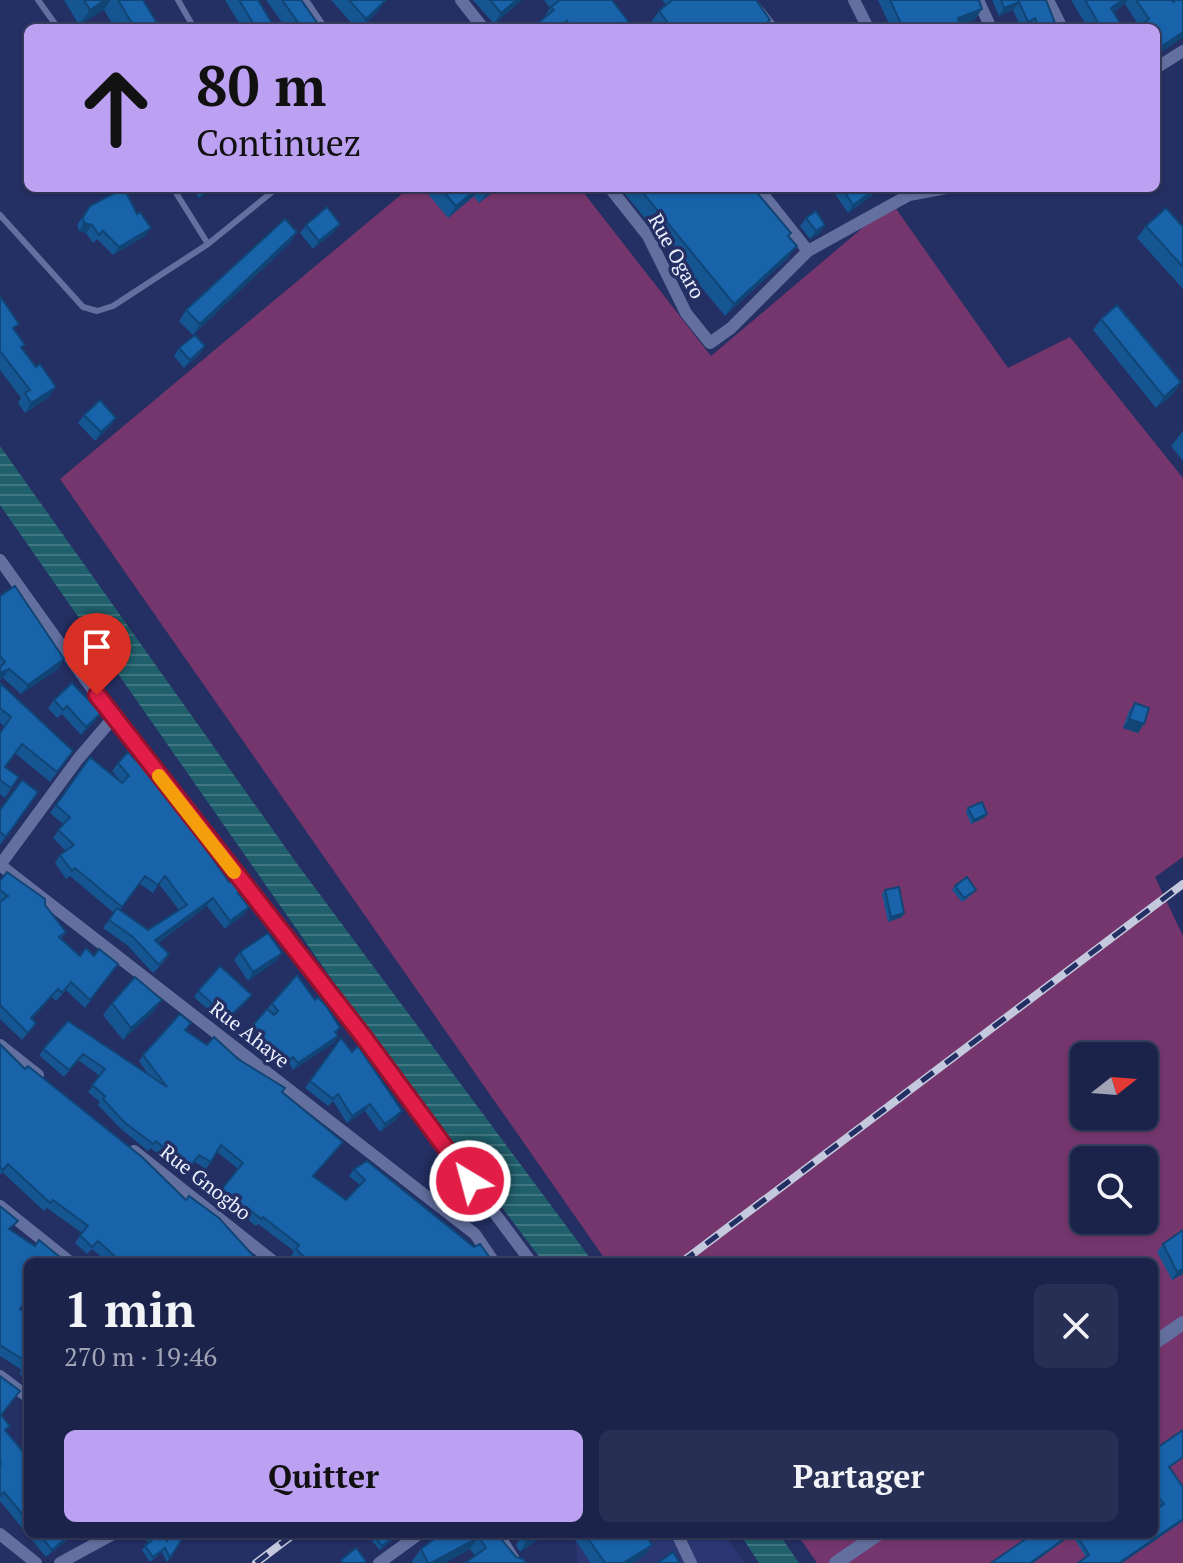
<!DOCTYPE html>
<html lang="fr">
<meta charset="utf-8">
<style>
body{margin:0;font-family:"PT Serif",serif;background:#282f54;color:#f1f3f6;height:100vh;display:flex;flex-direction:column;font-size:30px;white-space:nowrap}
*{box-sizing:border-box;margin:0}
p{font-size:26px;color:#a0a4b5}
.icon{flex:none;width:44px;height:44px;fill:none;stroke:currentColor;stroke-width:2;stroke-linecap:round;stroke-linejoin:round}
.map{position:relative;flex:1;overflow:hidden}
.details{position:absolute;left:24px;top:1258px;width:1134px;height:280px;display:flex;flex-direction:column;background:#1b234a;border-radius:12px;box-shadow:0 2px 6px #0004,0 0 0 2px #394062}
.details>*{flex:none}
.top-card{position:absolute;left:24px;top:24px;width:1136px;height:168px;border-radius:12px;box-shadow:0 2px 6px #0004,0 0 0 2px #394062;background:#bca0f2;color:#111;overflow:hidden}
.needle{width:52px;rotate:73deg}
.buttons{position:absolute;left:1070px;top:1042px;display:grid;gap:16px}
.buttons a{display:grid;place-items:center;width:88px;height:88px;border-radius:12px;background:#1b234a;box-shadow:0 2px 6px #0004,0 0 0 2px #394062;font-size:40px}
.pin{position:absolute;display:grid;place-items:center;width:68px;height:68px;color:#fff;margin:-82px -34px;border-radius:50% 50% 50% 0;rotate:-45deg;box-shadow:0 0 8px #0007}
.pin .icon{rotate:45deg}
.me{position:absolute;width:88px;margin:-44px;rotate:323deg;stroke-linejoin:round;filter:drop-shadow(0 0 6px #0008)}
.turn{display:flex;align-items:center;gap:28px;height:168px;padding:0 40px;font-size:36px}
.turn .icon{width:104px;height:104px;stroke-width:2.5}
.turn b{display:block;font-size:56px;line-height:68px}
.round{display:grid;place-items:center;flex:none;width:84px;height:84px;border-radius:12px;background:#282f54}
.summary{display:flex;align-items:center;justify-content:space-between;height:136px;padding:0 40px}
h1{font-size:48px;font-weight:700;line-height:60px}
.primary-button{display:flex;gap:16px;margin-top:auto;padding:16px 40px}
.primary-button a{flex:1;height:92px;border-radius:12px;background:#bca0f2;color:#111;font-size:32px;font-weight:700;line-height:92px;text-align:center}
.primary-button a+a{background:#282f54;color:#f1f3f6}
.map>svg:first-child{display:block}
.built{fill:#2b3773}
.grass{fill:#74366c;fill-rule:evenodd}
.water{fill:url(#water-rules)}
.lines{fill:none;stroke-linecap:round;stroke-linejoin:round}
.service{stroke:#63709f;stroke-width:6}
.minor{stroke:#63709f;stroke-width:12}
.tertiary{stroke:#63709f;stroke-width:14}
.rail-casing{stroke:#c4c9de;stroke-width:8}
.rail{stroke:#242f63;stroke-width:5;stroke-dasharray:15;stroke-linecap:butt}
.wall{fill:#155591;fill-rule:evenodd}
.shaded-wall{fill:#114576}
.building{fill:#1863a9;stroke:#114576;stroke-width:2}
.route-casing{stroke:#92132f;stroke-width:20}
.route{stroke:#e11d48;stroke-width:14}
.slow{stroke:#f59e0b;stroke-width:14}
.labels{text-anchor:middle;dominant-baseline:central;stroke-width:7;stroke-linejoin:round;paint-order:stroke}
.street-label{font-size:20px;fill:#ebeffd;stroke:#242f63}
</style>
<div class="map">
<svg width="1183" height="1563" viewBox="0 0 1183 1563">
<defs>
<pattern id="water-rules" width="6" height="5" patternUnits="userSpaceOnUse" patternTransform="scale(2)"><rect width="6" height="5" fill="#1f606c"/><path d="M0 2.5h6" fill="none" stroke="#407782"/></pattern>
</defs>
<rect width="100%" height="100%" fill="#242f63"/>
<path class="built" d="M576 1534H723L745 1563H577Z"/>
<path class="grass" d="M409 188H580L711 356 892 203 1008 368 1070 337 1183 478V857L1155 877 1183 936V1563H817L797 1534H1154V1262H607L60 479ZM1084 1056H1144V1116H1084ZM1084 1160H1144V1220H1084Z"/>
<path class="water" d="M0 446 295 861 593 1262H543L335 984 0 505Z
M740 1534H779L799 1563H759Z"/>
<g class="lines">
<path class="service" d="M38 0 58 28
M178 0 194 28
M306 0 325 28
M173 188 208 244
M0 215 83 307 97 311 113 306 208 244 277 188"/>
<path class="minor" d="M461 0 483 28
M749 0 772 28
M854 0 868 28
M978 0 991 28
M1048 0 1062 28
M1156 68 1183 51
M610 188 648 236 686 313 710 343 731 328 808 251 909 195 946 188
M758 188 808 251
M0 560 113 718 363 1036 531 1262
M113 718 78 759 0 865 475 1234 494 1262
M0 1045 38 1075
M134 1151 274 1262
M0 1206 70 1262
M0 1376 28 1397
M0 1534 36 1563
M498 1534 516 1563
M677 1534 691 1563
M60 1563 113 1534
M379 1563 419 1534"/>
<path class="tertiary" d="M1154 1343 1183 1323
M836 1563 878 1534"/>
<defs>
<path id="rail" d="M682 1262 1183 884
M256 1563 294 1534"/>
</defs>
<use href="#rail" class="rail-casing"/>
<use href="#rail" class="rail"/>
</g>
<path class="wall" d="M64 0H143L160 28H115L104 10 79 25Z
M225 0H258L275 28H242Z
M266 0H301L321 28H286Z
M331 0H386L378 11 361 28H356Z
M473 0H522L494 24Z
M544 0H612L628 28H532L544 18 550 8Z
M662 0H756L770 20 764 28H656L651 22 659 11 666 5Z
M878 0H929L975 20 960 25 961 28H891Z
M992 0H1046L1057 28H1030V26L1021 28 1013 10 999 16Z
M1071 0H1172L1173 2 1183 0V37L1156 56V28L1139 26 1125 4 1114 12 1123 28H1088Z
M192 188H216L199 198Z
M432 188H498L479 203 474 196 448 218 428 194Z
M620 188H753L791 233 789 236 788 258 725 316Z
M839 188H878L873 195 848 213 835 194Z
M90 206 145 236 113 255 97 239 93 243 86 233 79 231 77 225Z
M806 218 819 234 810 239 800 226Z
M306 225 334 232 313 249 300 233Z
M1146 226 1183 227V289L1137 238Z
M297 232 290 243 193 335 179 321 186 310Z
M0 296 22 348 36 367 49 397 25 413 18 403 21 398 0 370Z
M1101 319 1181 382 1173 394 1156 408 1093 330Z
M205 346 199 355 184 368 174 356 179 348Z
M84 415 116 418 110 426 95 441 78 423Z
M1183 431V461L1171 446Z
M0 596 64 659 58 669 21 694 3 678 0 680Z
M0 683 73 751 50 782 15 753 5 767 19 777 5 798 0 794V733L5 727 0 723Z
M72 683 95 721 81 735 62 714 57 718 48 708 54 700Z
M1135 703 1138 733 1123 728 1129 711Z
M90 757 122 783 112 771 118 763 202 843 229 882 244 890 240 896 249 907 243 915 225 929 207 906 158 943 169 954 164 962 153 973 127 945 103 928 114 913 70 876 66 879 55 863 60 855 66 851 53 838 63 824 50 813ZM140 884 153 893 159 884 179 910 148 930 120 910Z
M38 792 0 845V810Z
M968 808 987 814 984 818 971 824 966 812Z
M0 881 45 905 66 932 61 939 80 956H94L118 964 85 1008 66 990 56 1001 52 997 32 1019 36 1023 22 1040 0 1019Z
M955 886 973 894 962 902 952 890Z
M885 890 904 913 902 917 888 922 882 894Z
M240 952 282 953 276 961 248 981 234 960Z
M198 991 247 1001 224 1024 194 997Z
M162 1000 153 1012 123 1040 103 1015 112 1003Z
M315 1000 340 1028 336 1034 338 1036 334 1043 293 1070 289 1063 280 1068 242 1039 272 1003Z
M68 1021 148 1074 139 1061 143 1055 185 1030 207 1045 238 1059 282 1092 338 1148 313 1177 346 1200 360 1185 349 1176 354 1169 474 1247 493 1262H297L291 1256 294 1251 258 1224 256 1226 245 1217 242 1220 228 1207 225 1212 213 1202 238 1169 217 1152 206 1169 195 1162 183 1176 151 1148 148 1151 120 1128 98 1105 100 1102 88 1092 100 1076 78 1060 64 1077 39 1055Z
M341 1038 397 1119 380 1132 365 1111 347 1123 333 1101 328 1106 305 1088Z
M0 1044 25 1069 186 1200 259 1262H107L92 1249 87 1254 75 1243 82 1233 47 1208 44 1211 2 1172 0 1175Z
M0 1206 10 1230 35 1246 28 1262 20 1309 28 1314V1380L19 1374 22 1370 0 1356Z
M1163 1244 1183 1274 1172 1280 1157 1252Z
M0 1376 2 1415 10 1426 6 1431 28 1458V1534H75L46 1557 0 1501Z
M1154 1450 1170 1468 1183 1487V1521L1122 1563H1078L1086 1557 1072 1535 1033 1563H991L1033 1534H1108L1111 1539 1160 1507 1154 1499Z
M143 1534H163L167 1540 185 1534 167 1562 162 1552 150 1562 142 1550 148 1543Z
M378 1534H400L380 1550 372 1541Z
M441 1534H497L516 1557 475 1556 470 1549 445 1563H413L412 1561 421 1549Z
M524 1534H545L520 1552 516 1545Z
M571 1534H646L645 1555 632 1563H591Z"/>
<path class="shaded-wall" d="M105 0H111L104 10 79 25 90 10Z
M386 0 378 11 360 28 366 19Z
M517 0H522L494 24 501 13Z
M1123 0H1128L1125 4 1104 18 1111 8Z
M1019 2 1013 10 999 16 1004 8Z
M982 9 975 20 953 28 958 18Z
M1035 18 1030 26 1023 28 1028 22Z
M1183 32V37L1156 56V53L1159 48Z
M207 188H216L199 198Z
M478 188H479L474 196 448 218 456 206Z
M492 188H498L479 203 488 191Z
M878 188 873 195 848 213 853 205Z
M84 223 92 225 86 233 79 231Z
M340 224 334 232 313 249 319 241Z
M825 225 819 234 810 239 816 231Z
M151 228 145 236 113 255 119 247Z
M297 232 290 243 193 335 200 324Z
M797 246 788 258 725 316 734 304Z
M205 346 199 355 184 368 190 360Z
M1181 382 1173 394 1156 408 1164 397Z
M56 387 49 397 25 413 31 403Z
M116 418 110 426 95 441 101 432Z
M64 659 58 669 21 694 28 685Z
M9 669 3 678 0 680V673Z
M101 713 95 721 81 735 86 727Z
M1129 719 1144 724 1138 733 1123 728Z
M987 814 984 818 971 824 974 820Z
M213 898 207 906 150 948 155 940Z
M249 907 243 915 225 929 230 921Z
M904 913 902 917 888 922 891 917Z
M282 953 276 961 248 981 253 972Z
M58 989 52 997 25 1026 31 1018Z
M252 995 247 1001 224 1024 228 1018Z
M162 1000 153 1012 123 1040 131 1028Z
M338 1036 334 1043 293 1070 298 1063Z
M293 1057 289 1063 280 1068 284 1062Z
M370 1104 365 1111 347 1123 352 1116Z
M402 1111 397 1119 380 1132 385 1124Z
M1183 1269V1274L1172 1280 1177 1272Z
M1183 1519V1521L1122 1563H1119Z
M71 1534H75L46 1557 52 1550Z
M398 1534H400L380 1550 382 1546Z
M538 1534H545L520 1552 526 1542Z
M1071 1534H1073L1033 1563H1030Z
M479 1537 470 1549 445 1563H431Z
M652 1545 645 1555 632 1563H623Z"/>
<path class="building" d="M84 0H105L90 10Z
M118 0H143L160 28H135Z
M239 0H258L275 28H256Z
M282 0H301L321 28H302Z
M349 0H386L366 19Z
M490 0H517L501 13Z
M560 0H612L631 25 627 28H572L567 21 558 28H532L554 10 551 7Z
M672 0H756L770 20 763 27 765 28H672L659 11Z
M890 0H979L982 9 958 18 961 28H903Z
M1001 0H1046L1057 28H1039L1035 18 1028 22 1019 2 1004 8Z
M1085 0H1123L1111 8 1123 28H1101Z
M1136 0H1172L1173 2 1176 0H1183V32L1159 48 1156 44V28H1136L1149 19Z
M124 188 137 214 140 212 151 228 119 247 103 231 99 235 92 225 84 223 83 217 90 206Z
M440 188H478L456 206Z
M639 188H753L791 233 788 236 797 246 734 304Z
M842 188H877L853 205Z
M327 207 340 224 319 241 306 225Z
M1166 208 1183 227V267L1146 226Z
M816 211 825 225 816 231 806 218Z
M285 219 297 232 200 324 186 310Z
M0 296 19 324 13 328 25 345 21 347 36 367 40 364 56 387 31 403 25 393 30 390 0 351Z
M1117 305 1181 382 1164 397 1101 319Z
M195 335 205 346 190 360 179 348Z
M100 400 116 418 101 432 84 415Z
M15 586 64 659 28 685 9 669 0 673V667L5 662 0 656V596Z
M0 683 73 751 57 772 22 744 5 767 19 777 11 788 0 780V733L11 717 0 708Z
M72 683 101 713 86 727 67 706 63 710 54 700Z
M1135 703 1149 708 1144 724 1129 719Z
M128 752 190 816 205 839 201 842 229 882 238 878 244 890 238 893 249 907 230 921 213 898 155 940 169 954 159 965 133 937 109 920 117 908 148 930 187 905 165 876 158 885 145 876 122 907 75 868 72 871 60 855 74 845 58 830 70 817 56 805 90 757 122 783 129 776 118 763Z
M22 780 38 792 6 837 0 832V810Z
M982 802 987 814 974 820 968 808Z
M7 872 45 899V905L66 932 59 937 80 956 86 948 94 956 99 949 118 964 90 1000 71 982 62 993 58 989 31 1018 36 1023 28 1033 1 1006 0 1007V902L8 896 0 890V881Z
M967 877 976 890 964 898 955 886Z
M899 887 904 913 891 917 885 890Z
M268 933 282 953 253 972 240 952Z
M220 966 252 995 228 1018 198 991Z
M297 975 315 1000 318 997 327 1007 340 1028 335 1032 338 1036 298 1063 293 1057 284 1062 247 1032 267 1009 274 1015 278 1011 272 1003Z
M135 977 162 1000 131 1028 112 1003Z
M180 1014 191 1023 185 1030 207 1045 214 1037 238 1059 285 1088 282 1092 343 1142 313 1176 346 1200 365 1180 354 1169 367 1161 474 1247 480 1244 493 1262H309L296 1249 299 1245 263 1217 261 1219 250 1210 247 1213 233 1200 229 1205 217 1195 243 1163 221 1145 211 1162 199 1155 188 1169 156 1141 153 1144 124 1122 103 1099 105 1096 92 1085 105 1069 83 1054 69 1070 43 1049 68 1021 167 1087 143 1055Z
M341 1038 352 1052 358 1046 402 1111 385 1124 370 1104 352 1116 338 1094 333 1099 310 1081Z
M0 1044 25 1069 28 1066 142 1157 186 1200 189 1196 219 1218 259 1262H121L98 1241 92 1247 80 1235 88 1226 53 1200 50 1203 8 1164 3 1170 0 1167Z
M0 1206 18 1221 9 1229 35 1246 39 1240 66 1262H28V1297L20 1309 28 1314V1368L24 1366 27 1362 0 1345Z
M1183 1230V1269L1177 1272 1163 1244Z
M0 1376 20 1391 1 1415 10 1426 5 1430 28 1458V1521L4 1492 0 1496V1465L1 1464 0 1462Z
M1183 1430V1457L1169 1467 1183 1487V1519L1119 1563H1078L1089 1555 1076 1534H1108L1111 1539 1119 1534H1154V1511L1164 1504 1154 1491V1450Z
M39 1534H71L52 1550Z
M148 1534H163L167 1541 171 1534H185L170 1558 165 1548 153 1557 145 1546 152 1540Z
M378 1534H398L382 1546 375 1537Z
M441 1534H497L516 1557 523 1559 526 1563H465L486 1548 479 1537 431 1563H428L421 1549Z
M524 1534H538L526 1542 522 1536Z
M585 1534H646L652 1545 623 1563H605Z
M1033 1534H1071L1030 1563H991Z
M356 1548 366 1561 363 1563H343L341 1560Z
M673 1552 680 1563H658Z"/>
<g class="lines">
<defs>
<path id="route" d="M97 695 363 1036 470 1181"/>
</defs>
<use href="#route" class="route-casing"/>
<use href="#route" class="route"/>
<path class="slow" d="M159 776 234 872"/>
</g>
<g class="labels">
<g class="street-label">
<text transform="translate(677 256) rotate(61)">Rue Ogaro</text>
<text transform="translate(250 1034) rotate(38)">Rue Ahaye</text>
<text transform="translate(206 1182) rotate(38)">Rue Gnogbo</text>
</g>
</g>
</svg>
<div class="buttons">
<a><svg class="needle" viewBox="-14 -14 28 28"><path d="M0-13l5 13h-10z" fill="#e53935"/><path d="M0 13l5-13h-10z" fill="#a0a4b5"/></svg></a>
<a><svg class="icon" aria-label="search" viewBox="0 0 24 24"><circle cx="10" cy="10" r="6"/><path d="M15 15l6 6"/></svg></a>
</div>
<div class="pin" style="left:97px;top:695px;background:#d93025"><svg class="icon" aria-label="arrive" viewBox="0 0 24 24"><path d="M6 21V4h12l-3 4 3 4H6"/></svg></div>
<svg class="me" style="left:470px;top:1181px" viewBox="-20 -20 40 40"><circle r="17" fill="#e11d48" stroke="#fff" stroke-width="3"/><path d="M0-11L8 9 0 5-8 9z" fill="#fff"/></svg>
<div class="top-card">
<div class="turn"><svg class="icon" aria-label="ahead" viewBox="0 0 24 24"><path d="M12 20V5M6 11l6-6 6 6"/></svg><div><b>80 m</b>Continuez</div></div>
</div>
<section class="details">
<div class="summary"><div><h1>1 min</h1><p>270 m · 19:46</p></div><a class="round"><svg class="icon" aria-label="close" viewBox="0 0 24 24"><path d="M6 6l12 12M18 6L6 18"/></svg></a></div>
<div class="primary-button"><a>Quitter</a><a>Partager</a></div>
</section>
</div>
